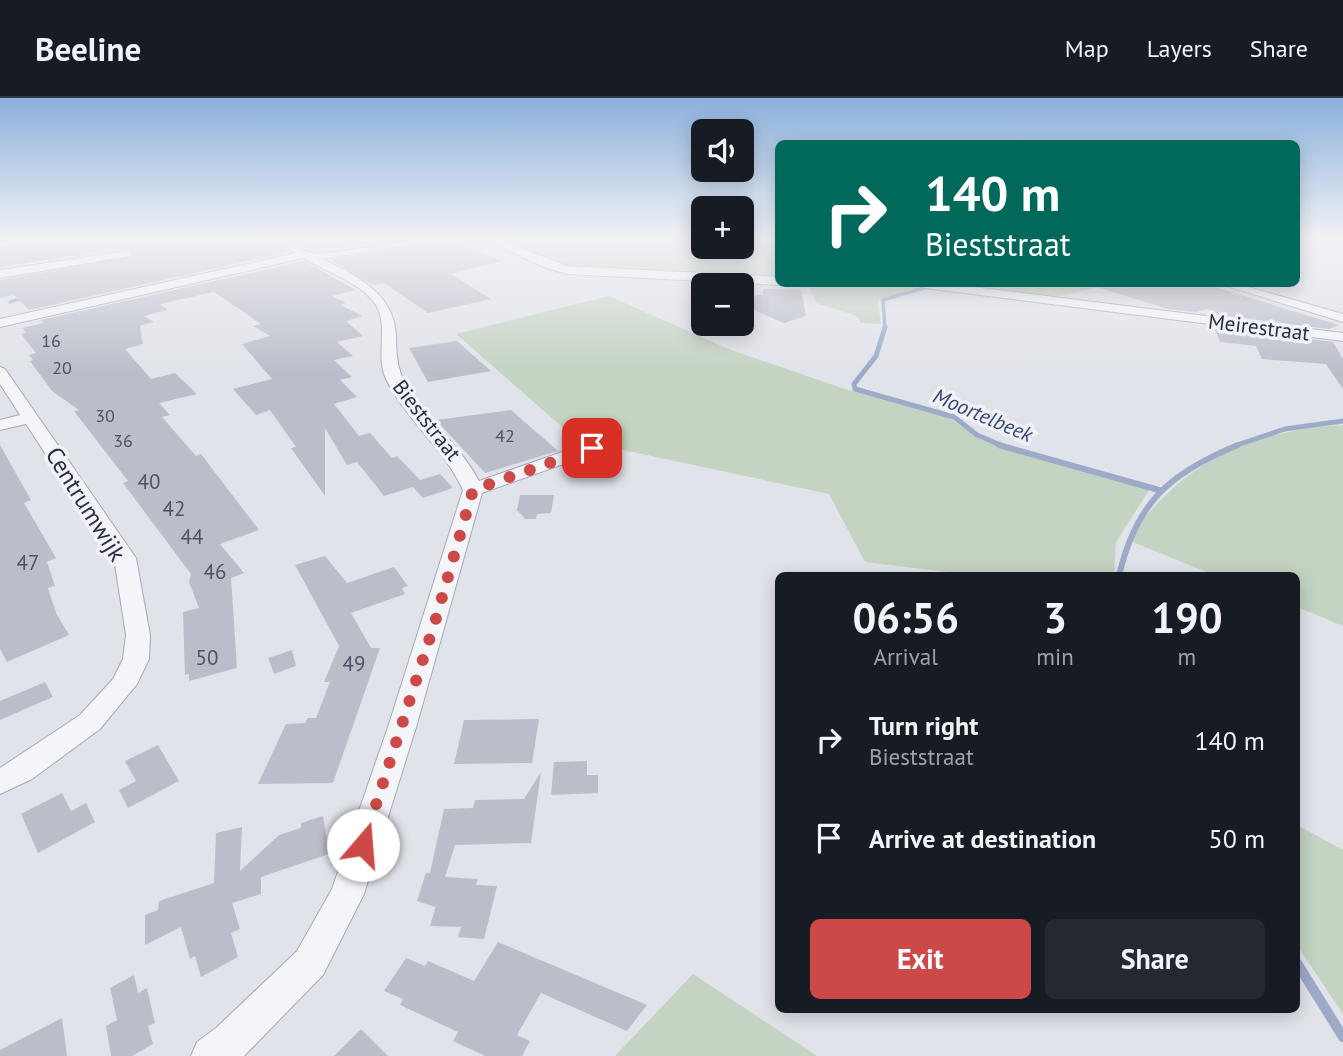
<!DOCTYPE html>
<meta charset="utf-8">
<style>
body{margin:0;font-family:"PT Sans",sans-serif;background:#242831;color:#f1f3f6;height:100vh;display:flex;flex-direction:column;font-size:26px;white-space:nowrap}
*{box-sizing:border-box;margin:0}
p{font-size:23px;color:#9ea1a6}
.icon{flex:none;width:38px;height:38px;fill:none;stroke:currentColor;stroke-width:2;stroke-linecap:round;stroke-linejoin:round}
.map{position:relative;flex:1;overflow:hidden}
.drawer{position:absolute;left:775px;top:474px;width:525px;height:441px;display:flex;flex-direction:column;background:#171b24;border-radius:10px;box-shadow:0 4px 18px #0003}
.drawer>*{flex:none}
.hud{position:absolute;left:775px;top:42px;width:525px;height:147px;border-radius:10px;box-shadow:0 4px 18px #0003;background:#00695c;color:#fff;overflow:hidden}
.fabs{position:absolute;left:691px;top:21px;display:grid;gap:14px}
.fabs a{display:grid;place-items:center;width:63px;height:63px;border-radius:10px;background:#171b24;box-shadow:0 4px 18px #0003;font-size:35px}
.pin{position:absolute;display:grid;place-items:center;width:60px;height:60px;color:#fff;margin:-30px;border-radius:14px;box-shadow:0 4px 10px #0006}
.me{position:absolute;width:77px;margin:-38px;rotate:18deg;stroke-linejoin:round;filter:drop-shadow(0 0 5px #0008)}
.turn{display:flex;align-items:center;gap:24px;height:147px;padding:0 35px;font-size:32px}
.turn .icon{width:91px;height:91px;stroke-width:2.5}
.turn b{display:block;font-size:49px;line-height:60px}
.eta{display:flex;justify-content:space-evenly;align-items:center;height:119px;text-align:center}
.eta b{font-size:42px;font-weight:800;line-height:49px}
.button{display:flex;gap:14px;margin-top:auto;padding:14px 35px}
.button a{flex:1;height:80px;border-radius:10px;background:#cd4948;color:#fff;font-size:28px;font-weight:800;line-height:80px;text-align:center}
.button a+a{background:#242831;color:#f1f3f6}
ul{padding:0;list-style:none}
li{display:flex;align-items:center;gap:21px;height:98px;padding:0 35px}
li div{flex:1}
li b{display:block;font-size:26px}
li em{font-style:normal}
header{display:flex;align-items:center;gap:42px;box-sizing:border-box;height:98px;padding:0 35px;background:#171b24;border-bottom:2px solid #363941}
header strong{font-size:33px}
nav{display:flex;gap:38px;margin-inline-start:auto;font-size:24px}
.map>svg:first-child{display:block}
.green{fill:#c4d3c2}
.lines{fill:none;stroke-linecap:round;stroke-linejoin:round}
.stream-far3{stroke:#9dabc9;stroke-width:3.5}
.stream-far2{stroke:#9dabc9;stroke-width:5}
.stream-far1{stroke:#9dabc9;stroke-width:6}
.stream{stroke:#9dabc9;stroke-width:10}
.building{fill:#bbbec9}
.street-casing{stroke:#a6a9b4;stroke-width:2}
.street{fill:#f4f5f8;fill-rule:evenodd}
.route{stroke:#cd4948;stroke-width:12;stroke-dasharray:0 21.6}
.labels{text-anchor:middle;dominant-baseline:central;stroke-width:7;stroke-linejoin:round;paint-order:stroke}
.far-number-label{font-size:18px;fill:#4e5263}
.far-street-label{font-size:21px;fill:#2a2e41;stroke:#f1f2f7}
.far-water-label{font-size:21px;font-style:italic;fill:#344775;stroke:#f1f2f7}
.number-label{font-size:21px;fill:#4e5263}
.street-label{font-size:24px;fill:#2a2e41;stroke:#f1f2f7}
</style>
<header>
<strong>Beeline</strong>
<nav><a>Map</a><a>Layers</a><a>Share</a></nav>
</header>
<div class="map">
<svg width="1343" height="958" viewBox="0 0 1343 958">
<rect width="100%" height="100%" fill="#e1e3ea"/>
<path class="green" d="M512 140H560L575 146 609 140H703L704 149H742V140H779V181L561 169 499 142Z
M808 186 923 187 878 203 881 226 861 225 857 218 816 205Z
M944 186H1111L1052 200Z
M609 198 731 252 845 291 948 319 981 342 1149 392 1116 444 1114 478H981L865 464 829 396 595 346 585 349 456 236Z
M1343 327V528L1297 509V478H1217L1130 443C1136 426 1146 418 1158 405 1207 352 1273 331 1343 327Z
M1297 727 1343 752V916L1297 847Z
M693 876 810 953 817 958H615Z"/>
<g class="lines">
<path class="stream-far3" d="M10 204 26 199
M885 231 883 202 930 188"/>
<path class="stream-far2" d="M885 229 876 258 854 286 855 291 954 319 977 337 1003 348
M1234 348 1285 331 1343 323"/>
<path class="stream-far1" d="M999 347 1159 392
M1119 478C1136 404 1170 375 1238 347"/>
<path class="stream" d="M1297 865 1343 939"/>
</g>
<path class="building" d="M86 140H270L289 154 29 212 14 197 0 200V182L134 158 133 154 126 150 0 169V151Z
M284 140H360L372 146 312 152Z
M447 142 501 163 451 176 491 201 428 215 384 185 373 187 331 162Z
M304 163 356 192 332 198 346 205 340 207 363 218 346 223 363 238 337 244 353 258 334 262 352 279 340 282 357 299 334 306 359 338 370 335 392 360 397 358 420 382 440 376 453 390 423 400 413 389 384 398 357 364 347 367 325 330V398L291 350 296 349 270 312 256 317 233 291 272 281 242 246 270 238 253 228 261 226 214 194 160 206 168 212 144 218 154 224 140 228 143 246 125 251 151 281 175 275 197 296 159 305 170 317 162 319 196 358 201 356 259 432 220 446 244 475 231 480 237 570 189 583V576L185 577 183 514 199 510 189 484 191 476 123 385 128 383 74 313 79 312 52 293 30 263 33 262 29 257 36 255 21 236 26 235 22 230 44 225 41 222Z
M1097 186H1205L1339 227 1329 231 1209 216 1208 211 1196 214 1168 211 1097 189Z
M763 191 801 192 806 218 784 225 742 207V202L763 196Z
M1214 229 1333 244 1343 261V291L1326 266 1262 261 1256 248 1220 244Z
M457 243 491 273 428 284 409 250Z
M511 312 558 353 485 375 436 322Z
M0 347 31 402 24 405 56 460 47 464 55 488 48 490 56 515 69 537 7 564 0 551Z
M520 397H554L551 415 537 416 536 421H525L517 412Z
M325 458 347 485 394 469 408 488 402 490 405 496 351 515 371 550H380L333 685 258 686 286 626 305 625 308 620H316L330 584H324L339 548 295 467Z
M292 552 296 568 274 576 268 560Z
M45 584 53 599 0 622V603Z
M539 621 532 665 454 666 464 622Z
M158 647 179 683 128 710 119 692 136 683 125 663Z
M587 663V677H598V695L551 697 554 664Z
M541 674 531 745 455 747 445 779 478 781 476 787 497 788 484 841 458 839 461 829 430 828 437 804 435 809 417 803 426 775H430L444 711 473 710 475 702 524 701Z
M62 695 71 713 86 705 95 724 38 755 21 716Z
M323 718 329 756 261 779V796L232 805 240 831 231 835 238 859 201 879 195 858 190 861 181 829 145 847V817L158 812 159 803 214 785 216 735 242 729 240 773 279 737 301 730V725Z
M498 844 647 907 627 933 541 895 517 937 530 943 522 958H485L453 943 458 934 400 907 403 901 384 893 406 860 425 868 428 863 474 883Z
M134 877 138 895 147 890 155 925 148 928 153 946 132 958H111L106 928 117 922 110 890Z
M62 920 67 958H0V952Z
M361 931 388 958H334Z"/>
<g class="lines">
<defs>
<path id="street" d="M25 140H57L0 149V143Z
M272 140C289 140 301 156 317 155 360 154 402 140 446 140L323 161C358 179 394 195 396 238 396 259 398 276 410 294 431 326 461 349 479 383L585 346 591 345 600 350 597 354 482 395 417 626 364 796 323 877 244 958H191L197 944 216 930 297 853 332 791 389 626 463 392C444 350 406 322 386 281 375 258 389 229 376 207 361 184 325 174 304 160L0 229V221L296 155Z
M481 140H495L567 168 779 179V186H783L779 187 567 176 546 170Z
M126 153 132 156 130 158 0 180V172Z
M919 186H950L1343 235V243L925 190Z
M1220 186H1238L1343 216V224Z
M0 269 5 271 136 460 150 537 149 561 137 586 100 631 32 681 0 696V670L80 617 113 581 123 561 126 537 114 460 26 326 0 332V322L20 317 0 286Z"/>
</defs>
<use href="#street" class="street-casing"/>
<use href="#street" class="street"/>
</g>
<linearGradient id="sky" x2="0" y2="1"><stop stop-color="#8ab0dc"/><stop offset="0.51" stop-color="#f2f2f6"/><stop offset="1" stop-color="#f2f2f6" stop-opacity="0"/></linearGradient>
<rect width="1343" height="274" fill="url(#sky)"/>
<g class="lines">
<path class="route" d="M363 747 435 524 473 392 592 350"/>
</g>
<g class="labels">
<g class="far-number-label">
<text x="51" y="242">16</text>
<text x="62" y="269">20</text>
<text x="105" y="317">30</text>
<text x="505" y="337">42</text>
<text x="123" y="342">36</text>
</g>
<g class="far-street-label">
<text transform="translate(1259 229) rotate(7)">Meirestraat</text>
<text transform="translate(427 322) rotate(52)">Bieststraat</text>
</g>
<g class="far-water-label">
<text transform="translate(983 317) rotate(23)">Moortelbeek</text>
</g>
<g class="number-label">
<text x="149" y="383">40</text>
<text x="174" y="410">42</text>
<text x="192" y="438">44</text>
<text x="28" y="464">47</text>
<text x="215" y="473">46</text>
<text x="207" y="559">50</text>
<text x="354" y="565">49</text>
</g>
<g class="street-label">
<text transform="translate(86 406) rotate(58)">Centrumwijk</text>
</g>
</g>
</svg>
<div class="fabs">
<a><svg class="icon" aria-label="sound" viewBox="0 0 24 24"><path d="M4 9h4l5-4v14l-5-4H4zM17 9q2 3 0 6"/></svg></a>
<a>+</a>
<a>−</a>
</div>
<div class="pin" style="left:592px;top:350px;background:#d93025"><svg class="icon" aria-label="arrive" viewBox="0 0 24 24"><path d="M6 21V4h12l-3 4 3 4H6"/></svg></div>
<svg class="me" style="left:363px;top:747px" viewBox="-20 -20 40 40"><circle r="19" fill="#fff"/><path d="M0-13L10 11 0 6-10 11z" fill="#cd4948"/></svg>
<div class="hud">
<div class="turn"><svg class="icon" aria-label="right" viewBox="0 0 24 24"><path d="M7 20v-9h11M14 6l5 5-5 5"/></svg><div><b>140 m</b>Bieststraat</div></div>
</div>
<section class="drawer">
<div class="eta">
<div><b>06:56</b><p>Arrival</p></div>
<div><b>3</b><p>min</p></div>
<div><b>190</b><p>m</p></div>
</div>
<ul>
<li><svg class="icon" aria-label="right" viewBox="0 0 24 24"><path d="M7 20v-9h11M14 6l5 5-5 5"/></svg><div><b>Turn right</b><p>Bieststraat</p></div><em>140 m</em></li>
<li><svg class="icon" aria-label="arrive" viewBox="0 0 24 24"><path d="M6 21V4h12l-3 4 3 4H6"/></svg><div><b>Arrive at destination</b></div><em>50 m</em></li>
</ul>
<div class="button"><a>Exit</a><a>Share</a></div>
</section>
</div>
